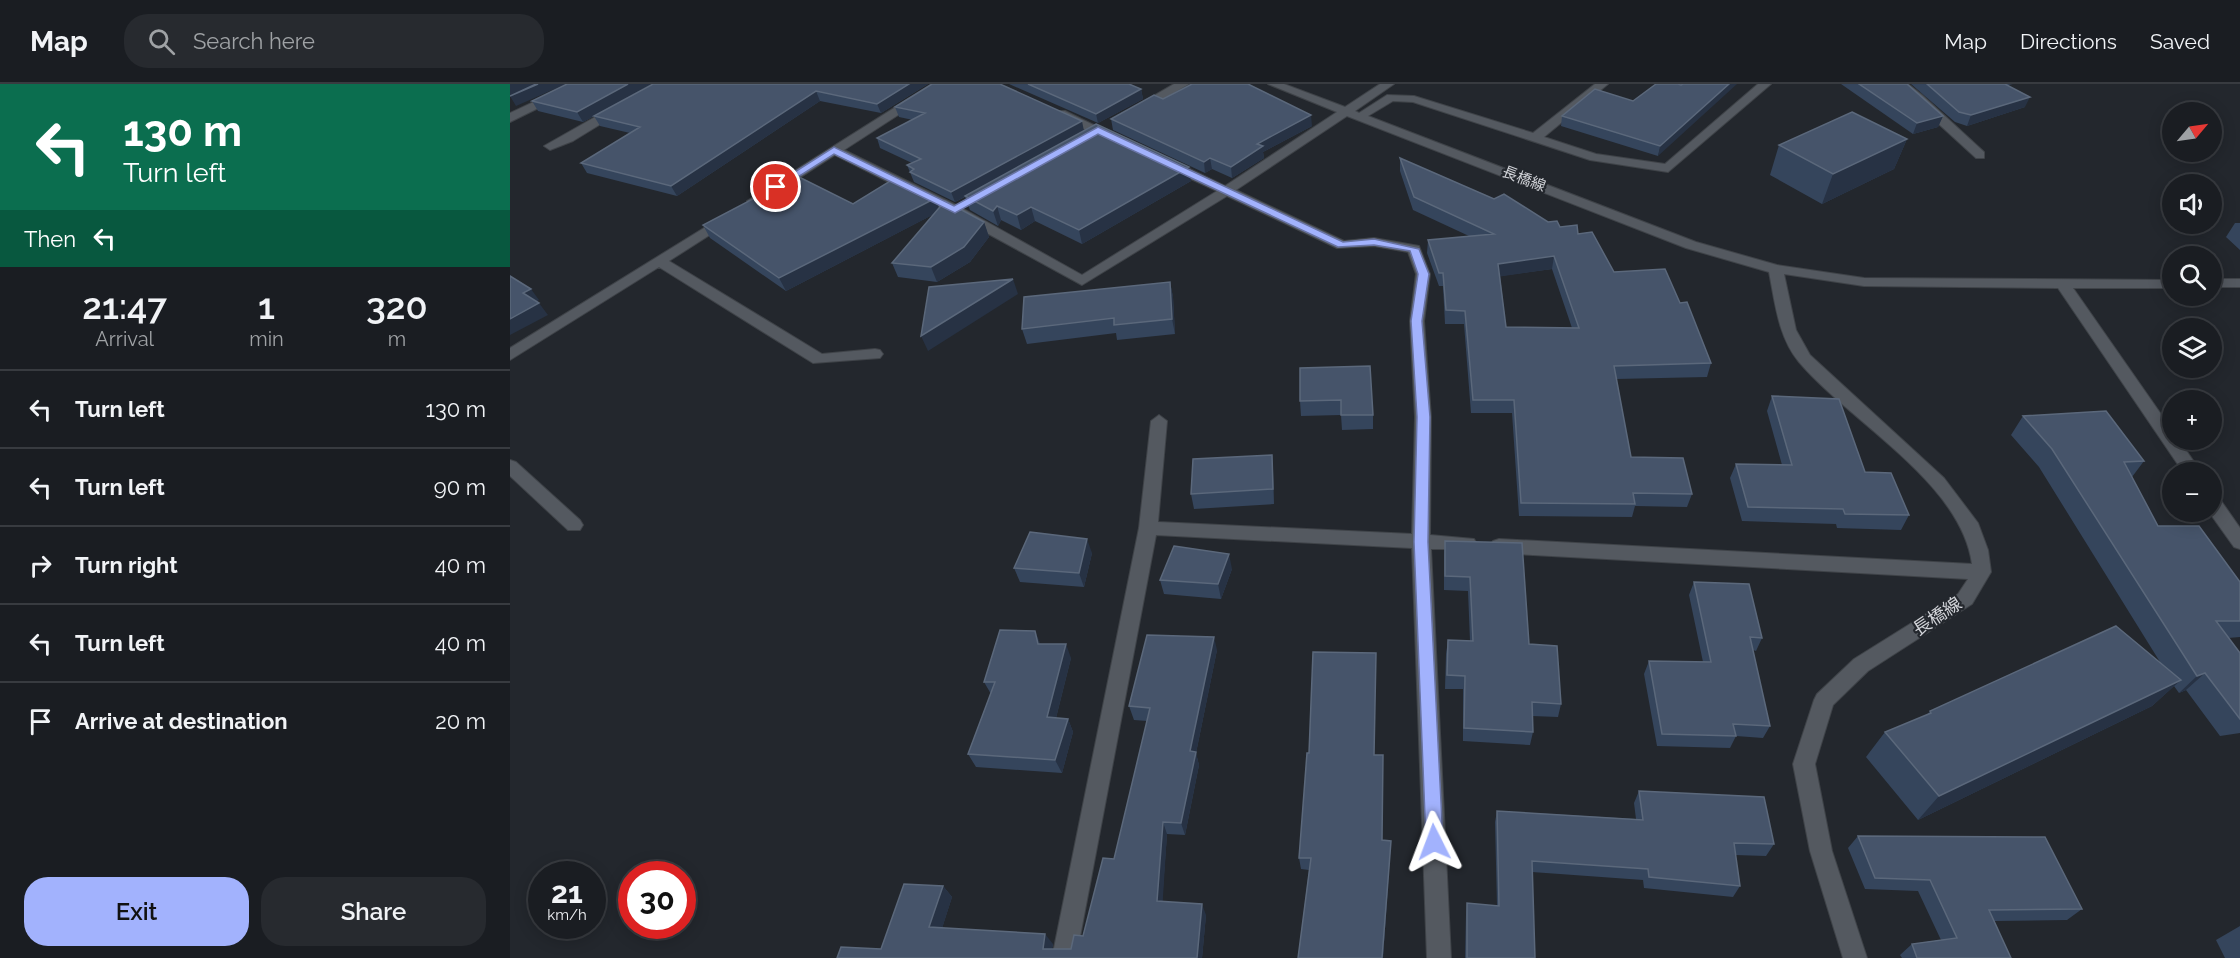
<!DOCTYPE html>
<meta charset="utf-8">
<style>
body{margin:0;font-family:Raleway,"Noto Sans JP",sans-serif;background:#272a2f;color:#f1f3f6;height:100vh;display:flex;flex-direction:column;font-size:22px;white-space:nowrap}
*{box-sizing:border-box;margin:0}
p{font-size:20px;color:#9fa2a5}
.icon{flex:none;width:33px;height:33px;fill:none;stroke:currentColor;stroke-width:2;stroke-linecap:round;stroke-linejoin:round}
.map{position:relative;flex:1;overflow:hidden}
.details{display:flex;flex-direction:column;background:#1a1d22;width:510px}
.details>*{flex:none}
.top-card{background:#0b6e4f;color:#fff;overflow:hidden}
.needle{width:39px;rotate:61deg}
.buttons{position:absolute;left:1652px;top:18px;display:grid;gap:12px}
.buttons a{display:grid;place-items:center;width:60px;height:60px;border-radius:50%;background:#1a1d22;box-shadow:0 3px 15px #0003,0 0 0 2px #383b40;font-size:30px}
.speed{position:absolute;left:18px;top:777px;display:flex;gap:12px;font-size:30px;font-weight:700;text-align:center}
.speed>*{display:grid;place-content:center;width:78px;height:78px;border-radius:50%;background:#1a1d22;box-shadow:0 3px 15px #0003,0 0 0 2px #383b40;line-height:1}
.speed small{font-size:15px;font-weight:400}
.speed .limit{border:9px solid #d22;background:#fff;color:#111}
.pin{position:absolute;display:grid;place-items:center;width:51px;height:51px;color:#fff;margin:-26px;border:3px solid #fff;border-radius:50%;box-shadow:0 2px 6px #0007}
.me{position:absolute;width:66px;margin:-33px;rotate:357deg;stroke-linejoin:round;filter:drop-shadow(0 0 4px #0008)}
.turn{display:flex;align-items:center;gap:21px;height:126px;padding:0 24px;font-size:27px}
.turn .icon{width:78px;height:78px;stroke-width:2.5}
.turn b{display:block;font-size:42px;line-height:51px}
.then{display:flex;align-items:center;height:57px;padding:0 24px;background:#0003;gap:12px;font-size:22px}
.eta{display:flex;justify-content:space-evenly;align-items:center;height:102px;text-align:center}
.eta b{font-size:36px;font-weight:600;line-height:42px}
.action{display:flex;gap:12px;margin-top:auto;padding:12px 24px}
.action a{flex:1;height:69px;border-radius:24px;background:#a2b2fd;color:#111;font-size:24px;font-weight:600;line-height:69px;text-align:center}
.action a+a{background:#272a2f;color:#f1f3f6}
ul{padding:0;list-style:none}
li{display:flex;align-items:center;gap:18px;height:78px;padding:0 24px;border-top:2px solid #383b40}
li div{flex:1}
li b{display:block;font-size:22px}
li em{font-style:normal}
header{display:flex;align-items:center;gap:36px;box-sizing:border-box;height:84px;padding:0 30px;background:#1a1d22;border-bottom:2px solid #383b40}
header strong{font-size:28px}
nav{display:flex;gap:33px;margin-inline-start:auto;font-size:21px}
.search{width:420px;height:54px;background:#272a2f;display:flex;align-items:center;gap:15px;box-sizing:border-box;padding:0 21px;border-radius:24px;color:#9fa2a5;font-size:22px}
main{display:flex;flex:1;min-height:0}
.map>svg:first-child{display:block}
.lines{fill:none;stroke-linecap:round;stroke-linejoin:round}
.minor-casing{stroke:#3f4348;stroke-width:2}
.minor{fill:#545960;fill-rule:evenodd}
.wall{fill:#35455c;fill-rule:evenodd}
.shaded-wall{fill:#273244}
.building{fill:#46546a;stroke:#5b687b;stroke-width:1.5;fill-rule:evenodd}
.route{fill:#a2b2fd;stroke:#6974a4;stroke-width:1.5}
.labels{text-anchor:middle;dominant-baseline:central;stroke-width:4.5;stroke-linejoin:round;paint-order:stroke}
.far-street-label{font-size:15px;fill:#d1d3d8;stroke:#23272d}
.street-label{font-size:18px;fill:#d1d3d8;stroke:#23272d}
</style>
<header>
<strong>Map</strong>
<div class="search"><svg class="icon" aria-label="search" viewBox="0 0 24 24"><circle cx="10" cy="10" r="6"/><path d="M15 15l6 6"/></svg>Search here</div>
<nav><a>Map</a><a>Directions</a><a>Saved</a></nav>
</header>
<main>
<section class="details">
<div class="top-card">
<div class="turn"><svg class="icon" aria-label="left" viewBox="0 0 24 24"><path d="M17 20v-9H6M10 6l-5 5 5 5"/></svg><div><b>130 m</b>Turn left</div></div>
<div class="then">Then<svg class="icon" aria-label="left" viewBox="0 0 24 24"><path d="M17 20v-9H6M10 6l-5 5 5 5"/></svg></div>
</div>
<div class="eta">
<div><b>21:47</b><p>Arrival</p></div>
<div><b>1</b><p>min</p></div>
<div><b>320</b><p>m</p></div>
</div>
<ul>
<li><svg class="icon" aria-label="left" viewBox="0 0 24 24"><path d="M17 20v-9H6M10 6l-5 5 5 5"/></svg><div><b>Turn left</b></div><em>130 m</em></li>
<li><svg class="icon" aria-label="left" viewBox="0 0 24 24"><path d="M17 20v-9H6M10 6l-5 5 5 5"/></svg><div><b>Turn left</b></div><em>90 m</em></li>
<li><svg class="icon" aria-label="right" viewBox="0 0 24 24"><path d="M7 20v-9h11M14 6l5 5-5 5"/></svg><div><b>Turn right</b></div><em>40 m</em></li>
<li><svg class="icon" aria-label="left" viewBox="0 0 24 24"><path d="M17 20v-9H6M10 6l-5 5 5 5"/></svg><div><b>Turn left</b></div><em>40 m</em></li>
<li><svg class="icon" aria-label="arrive" viewBox="0 0 24 24"><path d="M6 21V4h12l-3 4 3 4H6"/></svg><div><b>Arrive at destination</b></div><em>20 m</em></li>
</ul>
<div class="action"><a>Exit</a><a>Share</a></div>
</section>
<div class="map">
<svg width="1730" height="874" viewBox="0 0 1730 874">
<rect width="100%" height="100%" fill="#23272d"/>
<g class="lines">
<defs>
<path id="minor" d="M62 0H77L0 38V29Z
M422 0H436L334 66 450 123 572 191 707 107 655 83V77H663L715 102 827 28 758 0H774L835 23 870 0H884L845 27 849 29 877 11 904 12 1023 49 1085 0H1098L1034 53 1086 70 1155 80 1248 0H1261L1158 88 1080 76 903 18 883 17 858 32 1186 158 1267 181 1354 194 1662 196V204H1563L1662 346V356H1669L1691 388H1673L1548 204 1354 202 1274 190 1286 246 1300 271 1434 394 1468 439 1478 466 1481 488 1462 520 1358 587 1323 621 1305 680 1322 767 1357 874H1333L1300 767 1283 680 1304 616 1307 610 1344 575 1448 510 1458 495 989 469 983 467 980 462 983 457 989 455 1462 480C1451 398 1340 338 1289 278 1268 253 1265 218 1259 188L1176 164 837 32 726 106 834 157 864 154 909 162 920 190 914 237 921 333 920 451 964 455 967 460 964 465H921L941 874H917L902 464 646 451 566 874H542L629 444 641 337 649 331 657 337 648 438 902 450 905 333 900 237 906 190 898 168 864 162 827 164 717 112 572 201 440 129 325 71 249 120 244 121 237 117Z
M664 0H679L631 28 621 25Z
M1385 0H1398L1412 11 1474 68V74H1466Z
M108 20 112 21V27L63 57 40 66 34 62Z
M547 27H555L608 53 598 56 547 33Z
M215 131 220 132V138L159 177 312 270 365 265 370 266 373 270 370 274 303 279 149 183 0 276V264Z
M1701 195H1730V203H1701Z
M0 376 6 378 70 436 73 441 70 446H58L0 392Z
M1701 409 1707 411 1730 444V465L1724 463 1699 428Z"/>
</defs>
<use href="#minor" class="minor-casing"/>
<use href="#minor" class="minor"/>
</g>
<path class="wall" d="M141 0 87 30 143 0H418L371 29 310 17 167 112 77 89 71 79 120 49 90 42 84 32 73 38 28 27 22 17Z
M499 0H619L631 5 633 15 588 39Z
M1168 0 1148 72 1051 42 1052 32 1123 17Z
M1331 0H1397L1433 32 1428 43 1403 50Z
M1401 0H1503L1498 1 1515 23 1457 42 1445 38Z
M653 15 802 42 753 68 754 74 722 94 702 85 695 89 603 46 601 35Z
M385 23 574 46 681 97 572 160 525 137 511 146 491 136 488 142 460 126 455 113 445 118 404 98 397 81 402 79 370 64 367 54 403 36 389 33Z
M1397 55 1384 85 1312 120 1260 91 1269 61Z
M890 74 1038 138 1068 150 1104 188 1170 219 1201 279 1197 293 1106 295 1121 373 1182 410 1177 423 1125 422 1122 433 1009 432 1002 329H961L954 240H935L933 202H929L917 169 918 156 959 152 903 126 890 87ZM1042 185 1062 244 996 243 990 192Z
M343 120 429 124 474 138 479 153 460 178 427 198 388 193 382 179 424 130 276 207 200 154 193 141Z
M1725 139H1730V166L1716 153Z
M660 198 663 213 665 250 607 256 606 249 517 260 512 245Z
M860 282 863 331V345L832 346 831 331 791 332 790 317Z
M1262 312 1355 388 1399 431 1391 446 1327 444 1326 440 1232 437 1220 394 1226 380 1272 381 1257 327Z
M1513 332 1634 377 1622 393 1648 442 1730 498V553L1718 554 1730 569V649L1710 652 1676 606 1669 609 1664 602 1642 622 1408 736 1356 673 1375 648 1417 631 1420 627 1650 578 1529 383 1501 351Z
M763 385 764 420 684 425 681 410Z
M935 457 1019 560 1051 620 1048 633 1022 632 1023 648 1020 661 953 657V605H935L936 570 938 556 960 557 958 507 934 506V471Z
M582 469 574 503 510 498 504 484Z
M722 485 711 515 654 510 650 496Z
M1184 498 1252 554 1246 567 1243 566 1260 642 1253 654 1226 652 1220 664 1147 662 1134 590 1139 577 1193 578 1179 511Z
M531 560 561 574 546 634 558 635 563 648 552 689 466 683 458 670 481 610 474 598Z
M707 566 686 669 689 681 675 751 657 750 652 818 696 831 692 874 371 865 433 802 442 813 432 844 543 860 542 865H561L573 852 604 775 637 637 624 636 619 622Z
M864 671 872 756 881 757 873 874H788L799 786 791 785 789 774Z
M1129 707 1264 760 1256 772 1225 771 1230 802 1223 813 1134 804 1133 796 1022 788 1025 874H955L956 830 957 819 987 822 985 738 987 727 1126 735 1124 719Z
M1348 752 1572 825 1557 836 1484 837 1501 874H1392L1390 871 1402 860 1431 856 1408 807 1355 805 1338 764Z
M1730 842V874H1715L1706 856Z"/>
<path class="shaded-wall" d="M0 0H27L0 12Z
M28 0H56L6 22 0 12Z
M118 0H141L73 38 67 28Z
M399 0H418L371 29 367 20Z
M1219 0H1227L1148 72 1150 62Z
M631 5 633 15 588 39 586 30Z
M306 7 310 17 167 112 161 102Z
M1520 13 1515 23 1457 42 1461 31Z
M801 31 802 42 753 68 754 74 722 94 721 83 747 60Z
M1433 32 1428 43 1403 50 1407 39Z
M572 37 574 47 445 118 441 108Z
M1397 55 1384 85 1312 120 1323 90Z
M700 74 702 85 695 89 694 78Z
M679 83 681 97 572 160 569 146Z
M426 114 430 127 276 207 269 194Z
M487 122 491 136 488 142 483 127Z
M521 123 525 137 511 146 507 131Z
M474 138 479 153 460 178 427 198 421 183Z
M1044 172 1042 185 987 193 988 180Z
M503 195 508 210 418 267 411 252Z
M660 198 663 213 665 250 662 235Z
M21 205 29 216 22 221 13 209Z
M29 219 38 231 0 251V235Z
M577 455 582 469 574 503 569 489Z
M719 470 722 485 711 515 708 500Z
M525 547 531 561 528 560Z
M704 553 707 566 686 669 689 681 675 751 671 739 680 667Z
M556 560 561 574 543 646 537 633Z
M1695 589 1676 606 1669 609 1687 592Z
M1671 596 1642 622 1408 736 1429 712Z
M558 635 563 648 552 689 545 676Z
M653 738 657 750 652 828 647 817Z
M881 757 873 874H872Z
M433 802 442 813 429 854 419 843Z
M692 820 696 831 692 874H687Z
M535 850 543 860 540 874 533 865Z"/>
<path class="building" d="M26 0H28L0 12Z
M57 0H118L67 28 22 17Z
M143 0H399L367 20 306 7 161 102 71 79 130 43 84 32Z
M422 0H490L572 37 441 108 400 88 404 85 397 81 411 75 367 54 415 29 385 23Z
M518 0H619L631 5 586 30Z
M682 0H738L801 31 747 60 753 62 721 83 700 74 694 78 601 35 644 11 653 15Z
M1146 0H1168L1171 1 1173 0H1219L1150 62 1052 32 1085 5 1123 17Z
M1349 0H1397L1433 32 1407 39Z
M1417 0H1495L1520 13 1461 31 1449 28Z
M1342 28 1397 55 1323 90 1269 61Z
M586 40 679 83 569 146 521 123 507 131 487 122 483 127 455 112Z
M890 74 984 115 994 110 1038 138 1047 137 1050 143 1067 141 1068 150 1082 148 1104 188 1155 185 1170 219 1177 218 1201 279 1104 282 1121 373 1173 374 1182 410 1123 409 1125 420 1011 419 1004 316H963L955 227 936 226 933 189H929L918 156 984 150 904 113ZM1044 172 1069 244 996 243 988 180Z
M287 92 343 120 385 94 426 114 269 194 193 141Z
M435 117 474 138 454 163 421 183 382 179Z
M0 192 21 205 13 209 29 219 0 235Z
M503 195 411 252 419 203Z
M660 198 662 235 604 241V234L512 245 514 213Z
M860 282 863 331H831V316L790 317V284Z
M1262 312 1329 315 1355 388 1381 389 1399 431 1335 430 1333 425 1238 423 1226 380 1282 381Z
M1596 327 1634 377 1614 378 1648 442H1689L1730 498V537H1706L1730 569V635L1695 589 1687 592 1542 365 1513 332Z
M762 371 763 405 681 410 683 375Z
M520 448 577 455 569 489 504 484Z
M935 457 1012 459 1019 560 1047 562 1051 620 1022 618 1023 648 954 644 955 592 937 591 938 556 963 557 960 493 935 492Z
M664 462 719 470 708 500 650 496Z
M1184 498 1239 500 1252 554 1240 553 1260 642 1223 640 1226 652 1152 650 1139 577 1201 578Z
M1606 542 1671 596 1429 712 1375 648 1421 629 1420 627Z
M490 546 525 547 528 560H556L537 633 558 635 545 676 458 670 485 598H474Z
M637 551 704 553 680 667 686 668 671 739 653 738 647 817 692 820 687 874H327L331 863 371 865 394 800 433 802 419 843 535 850 533 865H561L564 851 573 852 593 774 604 775 640 624 619 622Z
M803 568 866 569 864 671H873L872 756 881 757 872 874H788L801 774H789L797 669H799Z
M1129 707 1254 713 1264 760 1224 759 1230 802 1139 793 1138 785 1022 777 1025 874H957V819L989 822 987 727 1133 736Z
M1348 752 1535 753 1572 825 1479 826 1501 874H1407L1402 860 1447 854 1420 796 1365 794Z"/>
<path class="route" d="M588 43 833 158 864 155 909 165 919 190 912 237 920 333 918 458 933 758 930 764 924 767 918 764 916 758 904 458 907 333 901 237 908 190 900 167 864 161 828 163 588 50 445 129 324 70 269 105 261 103 324 63 444 122Z"/>
<g class="labels">
<g class="far-street-label">
<text transform="translate(1014 95) rotate(21)">長橋線</text>
</g>
<g class="street-label">
<text transform="translate(1427 532) rotate(-33)">長橋線</text>
</g>
</g>
</svg>
<div class="buttons">
<a><svg class="needle" viewBox="-14 -14 28 28"><path d="M0-13l5 13h-10z" fill="#e53935"/><path d="M0 13l5-13h-10z" fill="#9fa2a5"/></svg></a>
<a><svg class="icon" aria-label="sound" viewBox="0 0 24 24"><path d="M4 9h4l5-4v14l-5-4H4zM17 9q2 3 0 6"/></svg></a>
<a><svg class="icon" aria-label="search" viewBox="0 0 24 24"><circle cx="10" cy="10" r="6"/><path d="M15 15l6 6"/></svg></a>
<a><svg class="icon" aria-label="layers" viewBox="0 0 24 24"><path d="M12 4l9 5-9 5-9-5zM3 14l9 5 9-5"/></svg></a>
<a>+</a>
<a>−</a>
</div>
<div class="speed"><div>21<small>km/h</small></div><div class="limit">30</div></div>
<div class="pin" style="left:266px;top:103px;background:#d93025"><svg class="icon" aria-label="arrive" viewBox="0 0 24 24"><path d="M6 21V4h12l-3 4 3 4H6"/></svg></div>
<svg class="me" style="left:924px;top:758px" viewBox="-20 -20 40 40"><path d="M0-17L14 15 0 8-14 15z" fill="#a2b2fd" stroke="#fff" stroke-width="4"/></svg>
</div>
</main>
